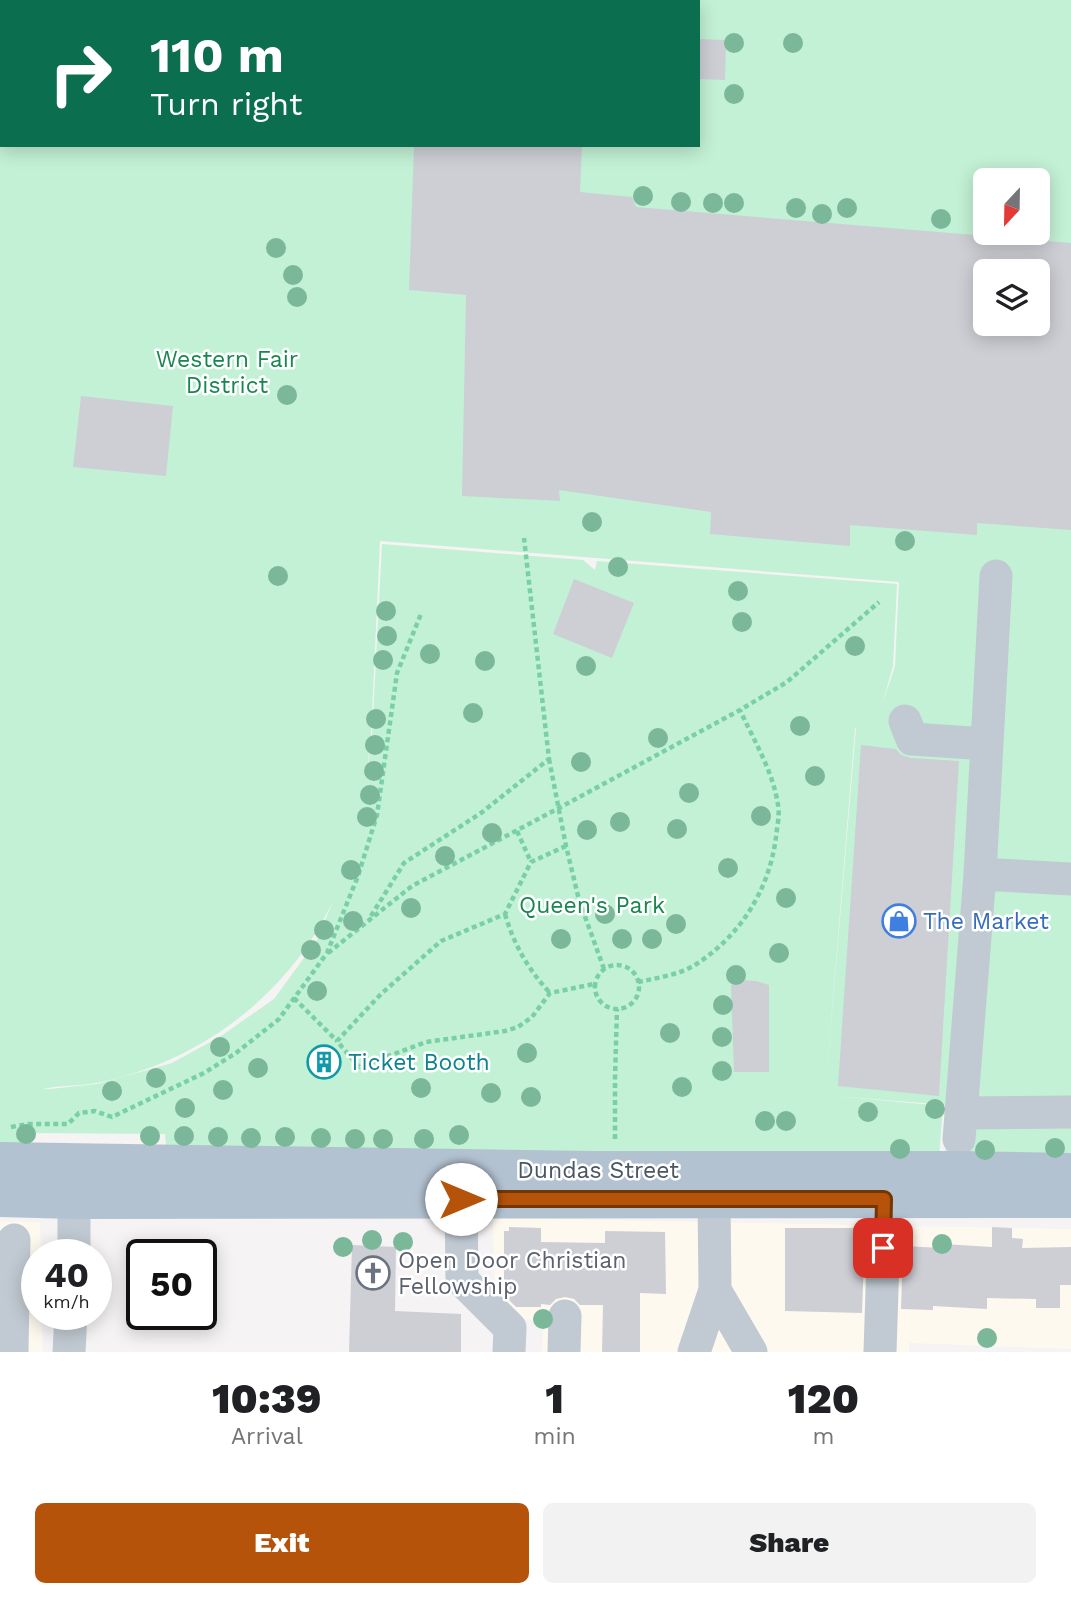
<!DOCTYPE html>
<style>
body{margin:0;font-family:"Work Sans",sans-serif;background:#f2f2f2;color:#202124;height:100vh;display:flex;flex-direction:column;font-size:26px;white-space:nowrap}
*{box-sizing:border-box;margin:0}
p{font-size:23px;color:#757577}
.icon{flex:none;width:38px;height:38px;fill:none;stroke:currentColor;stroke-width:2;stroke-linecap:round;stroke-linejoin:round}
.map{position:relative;height:1352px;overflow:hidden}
.sheet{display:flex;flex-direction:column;background:#fff;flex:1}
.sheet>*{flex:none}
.hud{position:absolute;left:0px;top:0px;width:700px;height:147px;box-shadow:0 4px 18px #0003;background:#0b6e4f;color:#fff;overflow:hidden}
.needle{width:46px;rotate:202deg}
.fabs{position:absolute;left:973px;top:168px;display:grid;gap:14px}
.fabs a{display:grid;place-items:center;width:77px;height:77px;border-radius:10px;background:#fff;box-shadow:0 4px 18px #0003;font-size:35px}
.speed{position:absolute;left:21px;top:1239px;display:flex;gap:14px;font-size:35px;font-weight:700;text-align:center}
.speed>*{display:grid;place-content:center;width:91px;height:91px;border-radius:50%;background:#fff;box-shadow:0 4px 18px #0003;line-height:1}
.speed small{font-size:18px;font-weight:400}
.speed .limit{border:4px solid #111;border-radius:10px;background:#fff;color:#111}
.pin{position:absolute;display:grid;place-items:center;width:60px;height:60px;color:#fff;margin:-30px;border-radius:14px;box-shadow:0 4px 10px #0006}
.me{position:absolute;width:77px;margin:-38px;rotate:90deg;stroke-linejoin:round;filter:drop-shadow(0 0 5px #0008)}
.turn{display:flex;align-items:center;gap:24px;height:147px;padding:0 35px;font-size:32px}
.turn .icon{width:91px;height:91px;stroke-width:2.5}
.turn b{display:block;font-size:49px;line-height:60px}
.eta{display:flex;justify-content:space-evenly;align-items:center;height:119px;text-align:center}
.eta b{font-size:42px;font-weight:800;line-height:49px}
.primary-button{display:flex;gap:14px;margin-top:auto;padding:14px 35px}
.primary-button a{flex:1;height:80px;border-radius:10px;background:#b45309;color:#fff;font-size:28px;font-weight:800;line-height:80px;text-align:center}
.primary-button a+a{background:#f2f2f2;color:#202124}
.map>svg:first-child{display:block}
.commercial{fill:#fdf9ef}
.green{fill:#c3f1d5;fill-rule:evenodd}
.building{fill:#cdcfd5;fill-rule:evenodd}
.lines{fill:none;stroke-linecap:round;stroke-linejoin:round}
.path{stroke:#7ad0a6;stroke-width:4.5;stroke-dasharray:5 3.5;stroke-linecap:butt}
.minor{stroke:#c1cad2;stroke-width:33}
.major{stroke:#b3c2d1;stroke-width:38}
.tree{fill:#7bb799}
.route-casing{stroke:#753606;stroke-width:18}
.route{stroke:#b45309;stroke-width:12}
.labels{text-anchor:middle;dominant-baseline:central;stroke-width:5;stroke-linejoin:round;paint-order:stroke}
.park-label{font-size:23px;fill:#17864f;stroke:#fff}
.shop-label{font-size:23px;fill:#366cbe;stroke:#fff;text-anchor:start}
.culture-label{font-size:23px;fill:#0d838f;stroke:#fff;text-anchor:start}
.street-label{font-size:23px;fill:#4a5661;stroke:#fff}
.worship-label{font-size:23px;fill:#5b616d;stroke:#fff;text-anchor:start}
</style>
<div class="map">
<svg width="1071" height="1352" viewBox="0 0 1071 1352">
<rect width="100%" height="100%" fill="#f5f3f3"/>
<path class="commercial" d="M493 1218 1071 1229V1349L909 1343V1352H542L544 1320 495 1319Z
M0 1221 40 1222 41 1255H37V1314H42L43 1352H0Z"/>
<path class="green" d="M0 0H1071V1158L945 1157 947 1105 835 1096 943 1106 939 1157 166 1146 165 1134 30 1133V1144H0ZM2 2H698V145H2ZM985 180H1038V233H985ZM985 271H1038V324H985ZM380 541 899 582 895 666 882 705 893 666 897 584 597 561 595 570 583 560 382 544 372 737 366 779 371 736ZM856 728 825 1096 855 729ZM333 901 317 940 274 999 221 1036 172 1063 97 1084 50 1089H43C60 1085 79 1086 96 1083 199 1063 289 995 333 901Z"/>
<path class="building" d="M698 39 726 40 725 80 698 79Z
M414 145H582L580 192 632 197 636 207 1071 243V530L977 523V535L850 525V546L710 534 711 512 559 490 560 501 462 496 466 295 409 290ZM985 271H1038V324H985Z
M81 396 173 406 166 476 73 467Z
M574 579 634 603 612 658 553 634Z
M861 745 896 749 901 755 911 758 959 761 939 1096 838 1086Z
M742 980 756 981 769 985V1072H734L731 985Z
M509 1227 541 1228V1242L605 1243V1231L665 1232 666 1294 640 1293V1352H602L603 1305H580L574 1299 565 1297 556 1299 550 1305 541 1304V1307H516L504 1295V1231H509Z
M992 1227 1012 1228V1238L1023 1239 1022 1248 1071 1247V1285H1060V1308H1036V1299L987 1298V1309L933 1306V1310L901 1309 903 1246 942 1248 943 1244 992 1247Z
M785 1228H865L862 1313 785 1311Z
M352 1245 396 1247 395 1311 461 1314V1352H349Z"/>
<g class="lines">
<path class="path" d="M549 759 566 846 579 900 604 969
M517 831 531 862
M566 846 531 862 505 914 441 941 381 994 337 1041 359 1067 426 1042 505 1031 518 1027 532 1017 550 993 594 984
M505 914C514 945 528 969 550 993
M371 916 404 863 481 813 549 759 524 538
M328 953 412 886 559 808 740 710 787 682 879 602
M595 987a22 22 0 1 1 44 0a22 22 0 1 1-44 0Z
M638 982C657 978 678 975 695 965 740 936 769 891 776 837 777 827 780 815 778 805 773 771 754 741 740 710
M294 998 337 1041
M11 1127 28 1124H68L79 1113 95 1111 112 1117 204 1073 236 1053 279 1019 327 953 358 876 377 815 397 673 421 614
M615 1139V1078L617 1009"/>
<path class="minor" d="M905 721 912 739 987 744
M980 874 1071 879
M961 1113 1071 1112
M959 1139 980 874 996 576
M714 1198 715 1290 751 1352
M461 1200 462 1280 510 1328 509 1352
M74 1255V1173
M12 1352 14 1240
M69 1352 71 1314
M564 1352 565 1316
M694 1352 715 1290
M880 1352 885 1199"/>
<path class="major" d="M0 1161 593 1170H959L1071 1172
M0 1198 74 1200 1071 1199"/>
</g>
<g class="tree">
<circle cx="734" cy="43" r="10"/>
<circle cx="793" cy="43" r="10"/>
<circle cx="734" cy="94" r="10"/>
<circle cx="643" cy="196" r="10"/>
<circle cx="681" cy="202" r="10"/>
<circle cx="713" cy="203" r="10"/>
<circle cx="734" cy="203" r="10"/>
<circle cx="796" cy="208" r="10"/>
<circle cx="847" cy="208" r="10"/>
<circle cx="822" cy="214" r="10"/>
<circle cx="941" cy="219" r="10"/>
<circle cx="276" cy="248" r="10"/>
<circle cx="293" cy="275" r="10"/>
<circle cx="297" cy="297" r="10"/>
<circle cx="287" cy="395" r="10"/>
<circle cx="592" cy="522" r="10"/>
<circle cx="905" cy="541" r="10"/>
<circle cx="618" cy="567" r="10"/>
<circle cx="278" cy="576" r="10"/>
<circle cx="738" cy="591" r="10"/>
<circle cx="386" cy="611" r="10"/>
<circle cx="742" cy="622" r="10"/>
<circle cx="387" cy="636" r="10"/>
<circle cx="855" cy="646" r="10"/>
<circle cx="430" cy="654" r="10"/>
<circle cx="383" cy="660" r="10"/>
<circle cx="485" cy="661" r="10"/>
<circle cx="586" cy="666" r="10"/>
<circle cx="473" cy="713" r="10"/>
<circle cx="376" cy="719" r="10"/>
<circle cx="800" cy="726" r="10"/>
<circle cx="658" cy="738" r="10"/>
<circle cx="375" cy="745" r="10"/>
<circle cx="581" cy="762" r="10"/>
<circle cx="374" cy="771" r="10"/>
<circle cx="815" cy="776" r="10"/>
<circle cx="689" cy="793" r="10"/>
<circle cx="370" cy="795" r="10"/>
<circle cx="761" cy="816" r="10"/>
<circle cx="367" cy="817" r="10"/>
<circle cx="620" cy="822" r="10"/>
<circle cx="677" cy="829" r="10"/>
<circle cx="587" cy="830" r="10"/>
<circle cx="492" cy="833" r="10"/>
<circle cx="445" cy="856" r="10"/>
<circle cx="728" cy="868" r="10"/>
<circle cx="351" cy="870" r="10"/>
<circle cx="786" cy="898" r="10"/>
<circle cx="411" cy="908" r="10"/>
<circle cx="605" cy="914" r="10"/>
<circle cx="353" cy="921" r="10"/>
<circle cx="676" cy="924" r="10"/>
<circle cx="324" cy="930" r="10"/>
<circle cx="561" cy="939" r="10"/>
<circle cx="622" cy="939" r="10"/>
<circle cx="652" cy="939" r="10"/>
<circle cx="311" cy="950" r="10"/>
<circle cx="779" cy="953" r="10"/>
<circle cx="736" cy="975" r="10"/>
<circle cx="317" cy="991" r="10"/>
<circle cx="723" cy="1005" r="10"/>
<circle cx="670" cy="1033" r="10"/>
<circle cx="722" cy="1037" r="10"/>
<circle cx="220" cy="1047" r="10"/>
<circle cx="527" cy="1053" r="10"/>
<circle cx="258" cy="1068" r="10"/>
<circle cx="722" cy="1071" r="10"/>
<circle cx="156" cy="1078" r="10"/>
<circle cx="682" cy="1087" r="10"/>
<circle cx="421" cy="1088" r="10"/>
<circle cx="223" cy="1090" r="10"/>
<circle cx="112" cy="1091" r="10"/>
<circle cx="491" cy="1093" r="10"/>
<circle cx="531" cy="1097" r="10"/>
<circle cx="185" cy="1108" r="10"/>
<circle cx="935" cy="1109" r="10"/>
<circle cx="868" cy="1112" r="10"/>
<circle cx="765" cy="1121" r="10"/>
<circle cx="786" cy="1121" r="10"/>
<circle cx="26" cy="1134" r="10"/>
<circle cx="459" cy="1135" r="10"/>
<circle cx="150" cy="1136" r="10"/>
<circle cx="184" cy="1136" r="10"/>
<circle cx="218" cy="1137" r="10"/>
<circle cx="285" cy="1137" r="10"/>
<circle cx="251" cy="1138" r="10"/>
<circle cx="321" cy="1138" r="10"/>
<circle cx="355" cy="1139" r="10"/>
<circle cx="383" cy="1139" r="10"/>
<circle cx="424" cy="1139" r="10"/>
<circle cx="1055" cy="1148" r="10"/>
<circle cx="900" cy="1149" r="10"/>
<circle cx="985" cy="1150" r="10"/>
<circle cx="372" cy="1240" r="10"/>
<circle cx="403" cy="1242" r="10"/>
<circle cx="942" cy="1244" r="10"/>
<circle cx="343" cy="1247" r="10"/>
<circle cx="543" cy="1319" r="10"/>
<circle cx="987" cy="1338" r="10"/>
</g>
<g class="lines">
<defs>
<path id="route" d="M461 1199H884L883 1248"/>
</defs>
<use href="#route" class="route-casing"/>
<use href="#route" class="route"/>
</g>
<defs>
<symbol id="shop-ring" viewBox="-11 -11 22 22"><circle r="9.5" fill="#fff" stroke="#3f7fe0" stroke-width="1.5"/><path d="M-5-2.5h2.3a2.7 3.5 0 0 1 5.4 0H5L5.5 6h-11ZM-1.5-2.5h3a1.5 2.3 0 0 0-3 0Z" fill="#3f7fe0"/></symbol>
<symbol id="building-ring" viewBox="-11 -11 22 22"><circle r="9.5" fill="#fff" stroke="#0f9aa8" stroke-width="1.5"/><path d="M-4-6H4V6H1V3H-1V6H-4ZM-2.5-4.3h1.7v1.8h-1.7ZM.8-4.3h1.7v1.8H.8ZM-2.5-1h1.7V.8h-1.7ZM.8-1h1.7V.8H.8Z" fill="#0f9aa8"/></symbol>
<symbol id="church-ring" viewBox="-11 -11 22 22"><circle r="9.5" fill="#fff" stroke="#6b7280" stroke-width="1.5"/><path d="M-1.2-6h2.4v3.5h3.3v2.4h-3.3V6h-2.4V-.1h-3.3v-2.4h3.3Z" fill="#6b7280"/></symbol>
</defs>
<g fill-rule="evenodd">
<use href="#shop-ring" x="880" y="902" width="38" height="38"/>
<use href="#building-ring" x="305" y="1043" width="38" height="38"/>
<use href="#church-ring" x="354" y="1254" width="38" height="38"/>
</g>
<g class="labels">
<g class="park-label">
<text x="227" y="359">Western Fair<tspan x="227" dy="26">District</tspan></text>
<text x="592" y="905">Queen's Park</text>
</g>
<g class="shop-label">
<text x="923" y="921">The Market</text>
</g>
<g class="culture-label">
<text x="348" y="1062">Ticket Booth</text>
</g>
<g class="street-label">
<text x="598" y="1170">Dundas Street</text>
</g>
<g class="worship-label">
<text x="398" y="1260">Open Door Christian<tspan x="398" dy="26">Fellowship</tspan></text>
</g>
</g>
</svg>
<div class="fabs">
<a><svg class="needle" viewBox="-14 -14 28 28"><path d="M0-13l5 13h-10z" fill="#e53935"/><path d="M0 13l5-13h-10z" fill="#757577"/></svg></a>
<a><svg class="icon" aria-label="layers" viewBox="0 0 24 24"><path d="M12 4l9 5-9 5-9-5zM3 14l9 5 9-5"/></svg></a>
</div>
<div class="speed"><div>40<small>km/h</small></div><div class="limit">50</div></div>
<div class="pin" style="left:883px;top:1248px;background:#d93025"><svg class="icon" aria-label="arrive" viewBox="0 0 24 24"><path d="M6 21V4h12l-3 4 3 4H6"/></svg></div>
<svg class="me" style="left:461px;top:1199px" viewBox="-20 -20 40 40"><circle r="19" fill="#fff"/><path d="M0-13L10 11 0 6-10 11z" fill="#b45309"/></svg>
<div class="hud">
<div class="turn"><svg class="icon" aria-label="right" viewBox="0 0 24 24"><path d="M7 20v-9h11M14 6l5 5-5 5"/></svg><div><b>110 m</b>Turn right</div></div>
</div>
</div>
<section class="sheet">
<div class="eta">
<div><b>10:39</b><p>Arrival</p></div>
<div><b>1</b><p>min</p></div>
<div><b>120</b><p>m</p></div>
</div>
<div class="primary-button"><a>Exit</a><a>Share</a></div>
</section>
